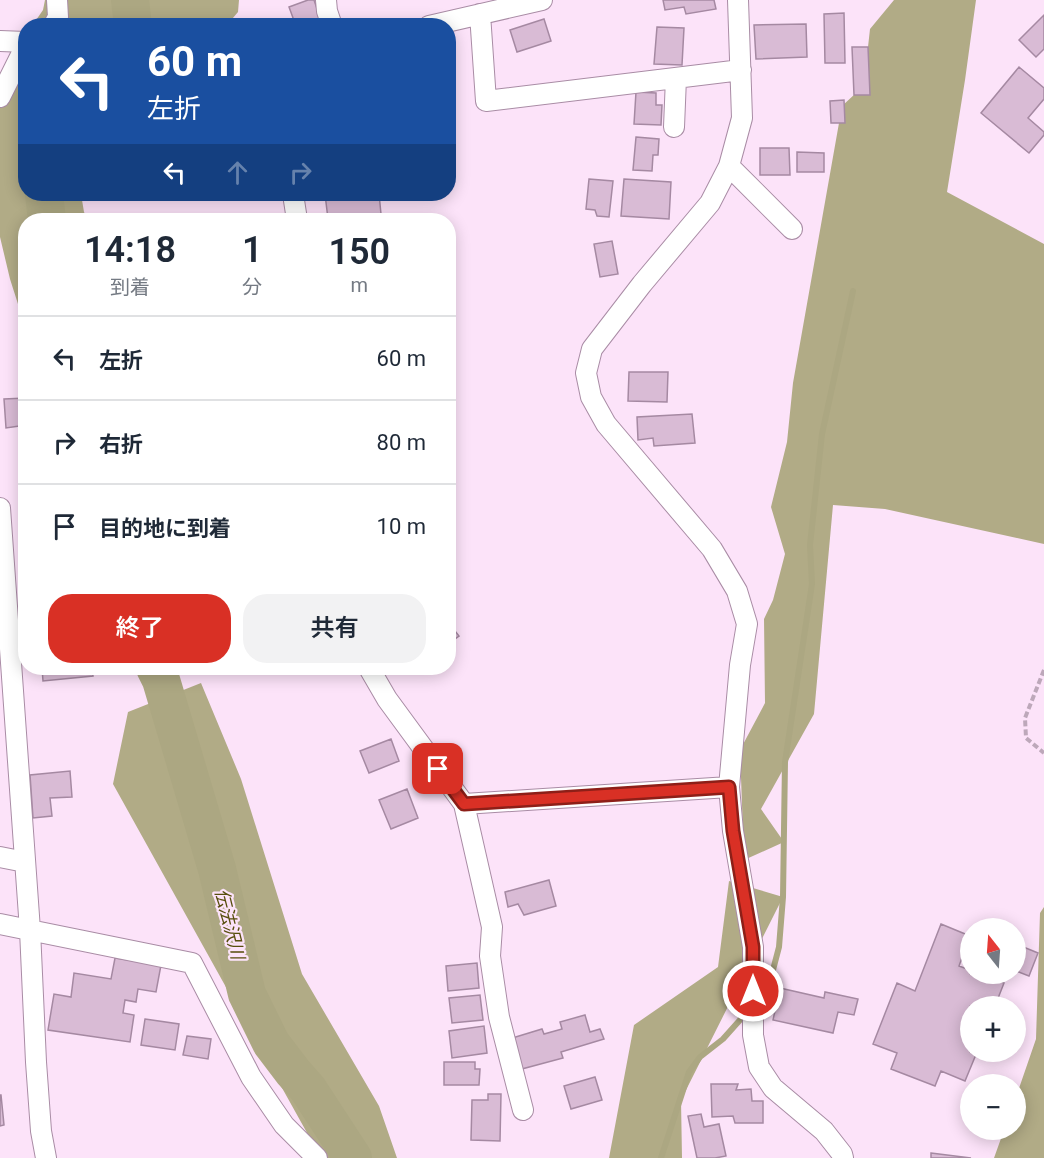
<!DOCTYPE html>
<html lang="ja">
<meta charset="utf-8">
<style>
body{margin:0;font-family:Roboto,"Noto Sans JP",sans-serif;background:#f2f2f3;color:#1f2937;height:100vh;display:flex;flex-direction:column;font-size:22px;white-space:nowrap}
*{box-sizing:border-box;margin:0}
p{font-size:20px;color:#747a83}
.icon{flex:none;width:33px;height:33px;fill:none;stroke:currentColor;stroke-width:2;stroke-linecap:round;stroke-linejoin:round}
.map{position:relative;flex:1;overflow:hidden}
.panel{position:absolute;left:18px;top:213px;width:438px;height:462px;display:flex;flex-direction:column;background:#fff;border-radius:24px;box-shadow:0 3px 15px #0003}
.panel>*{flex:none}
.banner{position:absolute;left:18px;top:18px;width:438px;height:183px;border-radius:24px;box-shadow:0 3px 15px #0003;background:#1a4fa0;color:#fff;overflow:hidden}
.needle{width:39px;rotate:343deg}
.tools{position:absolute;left:960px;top:918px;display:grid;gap:12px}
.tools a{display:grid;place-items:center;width:66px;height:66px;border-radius:50%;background:#fff;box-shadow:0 3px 15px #0003;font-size:30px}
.pin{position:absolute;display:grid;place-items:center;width:51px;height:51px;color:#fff;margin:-26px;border-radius:12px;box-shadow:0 3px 9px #0006}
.me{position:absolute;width:66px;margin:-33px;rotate:0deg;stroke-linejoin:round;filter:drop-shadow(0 0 4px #0008)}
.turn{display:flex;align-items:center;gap:21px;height:126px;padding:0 30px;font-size:27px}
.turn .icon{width:78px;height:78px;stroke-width:2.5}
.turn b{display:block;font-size:42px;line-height:51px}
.lanes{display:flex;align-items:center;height:57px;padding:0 30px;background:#0003;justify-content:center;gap:30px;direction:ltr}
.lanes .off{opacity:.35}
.eta{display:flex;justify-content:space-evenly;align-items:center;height:102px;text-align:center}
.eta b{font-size:36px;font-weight:600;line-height:42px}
.primary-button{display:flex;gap:12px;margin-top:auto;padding:12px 30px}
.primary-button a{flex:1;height:69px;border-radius:24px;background:#d93025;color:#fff;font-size:24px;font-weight:600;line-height:69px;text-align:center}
.primary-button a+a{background:#f2f2f3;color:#1f2937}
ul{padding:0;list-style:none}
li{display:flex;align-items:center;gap:18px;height:84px;padding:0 30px;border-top:2px solid #e0e1e3}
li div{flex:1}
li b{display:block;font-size:22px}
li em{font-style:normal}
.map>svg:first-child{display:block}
.forest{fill:#b1ab86}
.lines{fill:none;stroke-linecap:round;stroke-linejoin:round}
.stream{stroke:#aca782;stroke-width:6}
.river{stroke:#aca782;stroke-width:38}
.building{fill:#d9bbd5;stroke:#a589a2;stroke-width:1.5}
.minor-casing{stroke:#a98ca5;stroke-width:22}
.path{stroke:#bda8ba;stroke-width:4;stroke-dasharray:6 3;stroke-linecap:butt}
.minor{stroke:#fff;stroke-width:20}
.route-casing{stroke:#8d1f18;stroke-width:15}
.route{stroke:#d93025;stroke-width:10}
.labels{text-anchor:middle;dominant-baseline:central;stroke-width:4.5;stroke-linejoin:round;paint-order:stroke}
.water-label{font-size:18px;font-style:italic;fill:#574e0d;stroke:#fce3f9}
</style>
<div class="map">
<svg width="1044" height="1158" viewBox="0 0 1044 1158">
<rect width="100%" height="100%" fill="#fce3f9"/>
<path class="forest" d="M45 0H239L238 12 227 25 32 26 43 10Z
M894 0H976L965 80 947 192 1044 244V544L885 509 833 505 814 714 761 809 784 842 744 860 740 750 765 703 764 619 773 600 785 554 771 507 787 442 793 383 842 106 869 81 868 47 870 29Z
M25 35 26 194H81L84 212 88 220H26L25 326 10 279 0 237V82Z
M116 668H190L188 674Z
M201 683 241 779 302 974 379 1106 397 1158H321L113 784 128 712Z
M729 881 783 897 681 1100 682 1158H609L634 1025 718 967Z
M1044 907V1158H994L1004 1130H1016V1097L1036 1039 1040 913Z"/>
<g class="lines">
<path class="stream" d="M759 999 768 989 779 947 783 897 785 762 812 584 810 545 822 434 853 291
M661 1158 689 1072 700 1057 723 1039 748 1011"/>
<path class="river" d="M130 0 133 26
M44 194 47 220
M155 668 161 680 217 869 247 994 271 1043 293 1072 308 1089 353 1158"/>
</g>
<path class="building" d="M308 0H314L323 26H296L289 7Z
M663 0H714L716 9 686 14 684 7 665 10Z
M844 13 845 63H825L824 14Z
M1044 15V49L1036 57 1019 40Z
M544 19 551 41 517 52 510 30Z
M806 24 807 57 756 59 754 25Z
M657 27 684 28 682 65 654 64Z
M852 47H868L870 95H854Z
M1019 67 1044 88V99L1028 118 1044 132V135L1029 153 981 113Z
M636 92 656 93V105H662L661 125 634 124Z
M844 100 845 123H831L830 101Z
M636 137 659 139 658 155H653L652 171 633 170Z
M760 148H789L790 175H760Z
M797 152 824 153V172H797Z
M589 179 613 181 609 217 597 216 595 210 586 209Z
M624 179 671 182 669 219 621 216Z
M325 194H379L381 214 328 219Z
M612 241 618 274 600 277 594 244Z
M629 372H668L667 402 628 401Z
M26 398V425L6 428 4 399Z
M692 414 695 443 654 446 653 438 638 440 637 417Z
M448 622 459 636 448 644Z
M42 668H92L93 676 43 681Z
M391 739 399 761 369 773 360 751Z
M70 771 72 797 50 798 52 816 33 818 30 775Z
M407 789 418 818 391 829 379 800Z
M549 880 556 906 524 915 518 904 508 907 505 892Z
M941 924 970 936 959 966 970 970V974H979L1004 983 995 1006H970V1052H977L965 1081 941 1071 935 1086 891 1069 897 1053 873 1044 897 983 915 991Z
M1016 944 1038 953 1029 976 1016 971Z
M115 958 161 965 156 992 138 989 136 1002 125 1000 123 1013 134 1015 130 1042 48 1030 54 994 71 997 74 973 111 979Z
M477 963 479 988 448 991 446 966Z
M780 988 824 998 825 992 858 999 854 1015 838 1012 833 1033 773 1020Z
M480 995 483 1020 452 1023 449 998Z
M585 1015 590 1032 600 1029 604 1039 561 1052 563 1058 518 1070 509 1039 542 1029 544 1034 562 1029 560 1022Z
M145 1019 179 1024 175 1050 141 1045Z
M484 1026 487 1053 452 1058 449 1031Z
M187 1036 211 1039 208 1059 183 1055Z
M444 1062H475V1069H480L479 1085H444Z
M595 1077 602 1100 571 1109 564 1086Z
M711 1084H738L736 1090 751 1089 752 1101H763V1123H735L733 1116 712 1117Z
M488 1094H501L500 1141 471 1140 472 1100H488Z
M0 1095H1L4 1125 0 1126Z
M701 1114 704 1127 719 1124 726 1156 715 1158H697L688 1116Z
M931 1153 971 1158H931Z"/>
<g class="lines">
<defs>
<path id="minor" d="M326 0 327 11 332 26
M738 0 742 118 729 166 710 203 642 284 592 349 586 373 591 397 606 424 712 549 737 591 747 624 740 665 729 787 733 831 753 947V1035L759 1067 773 1088 824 1131 842 1154 843 1158
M480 14 486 101 741 70
M53 26 58 17 57 0
M429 26 542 0
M0 41 26 42
M0 97 26 45
M674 127 676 78
M729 166 792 229
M293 194 297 220
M0 508 30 930 36 1062 41 1131 46 1158
M369 668 387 699 464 804 729 787
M464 804 492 927 490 956 499 1017 523 1110
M0 857 25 862
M0 924 192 963 251 1077 284 1125 317 1158"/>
</defs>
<use href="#minor" class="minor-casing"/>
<path class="path" d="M1044 670 1025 718 1026 738 1044 753"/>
<use href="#minor" class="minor"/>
</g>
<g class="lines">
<defs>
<path id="route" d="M438 769 464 804 729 787 733 831 753 947V991"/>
</defs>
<use href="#route" class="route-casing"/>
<use href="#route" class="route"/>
</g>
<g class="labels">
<g class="water-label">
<text transform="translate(230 924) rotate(76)">伝法沢川</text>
</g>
</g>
</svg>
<div class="tools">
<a><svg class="needle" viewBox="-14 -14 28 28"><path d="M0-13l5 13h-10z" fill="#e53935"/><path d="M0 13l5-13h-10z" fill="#747a83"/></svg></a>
<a>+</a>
<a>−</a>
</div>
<div class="pin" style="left:438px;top:769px;background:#d93025"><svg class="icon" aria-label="arrive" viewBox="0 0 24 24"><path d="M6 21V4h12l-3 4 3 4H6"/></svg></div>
<svg class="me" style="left:753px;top:991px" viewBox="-20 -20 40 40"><circle r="17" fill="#d93025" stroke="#fff" stroke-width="3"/><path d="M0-11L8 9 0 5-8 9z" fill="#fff"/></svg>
<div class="banner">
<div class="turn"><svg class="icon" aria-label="left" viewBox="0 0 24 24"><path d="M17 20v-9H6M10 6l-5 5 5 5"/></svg><div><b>60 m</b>左折</div></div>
<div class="lanes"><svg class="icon" aria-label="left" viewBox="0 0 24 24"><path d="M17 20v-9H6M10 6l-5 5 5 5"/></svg><svg class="icon off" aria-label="ahead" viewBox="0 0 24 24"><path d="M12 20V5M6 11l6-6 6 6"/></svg><svg class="icon off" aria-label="right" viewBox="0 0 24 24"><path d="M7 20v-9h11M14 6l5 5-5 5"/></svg></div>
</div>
<section class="panel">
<div class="eta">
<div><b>14:18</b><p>到着</p></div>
<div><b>1</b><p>分</p></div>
<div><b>150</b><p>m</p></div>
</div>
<ul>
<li><svg class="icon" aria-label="left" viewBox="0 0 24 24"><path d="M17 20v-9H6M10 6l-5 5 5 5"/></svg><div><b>左折</b></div><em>60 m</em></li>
<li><svg class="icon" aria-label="right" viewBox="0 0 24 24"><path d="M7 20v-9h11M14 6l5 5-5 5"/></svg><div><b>右折</b></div><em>80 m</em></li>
<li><svg class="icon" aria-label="arrive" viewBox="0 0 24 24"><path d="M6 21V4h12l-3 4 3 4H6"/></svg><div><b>目的地に到着</b></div><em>10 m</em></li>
</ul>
<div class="primary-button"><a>終了</a><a>共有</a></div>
</section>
</div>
